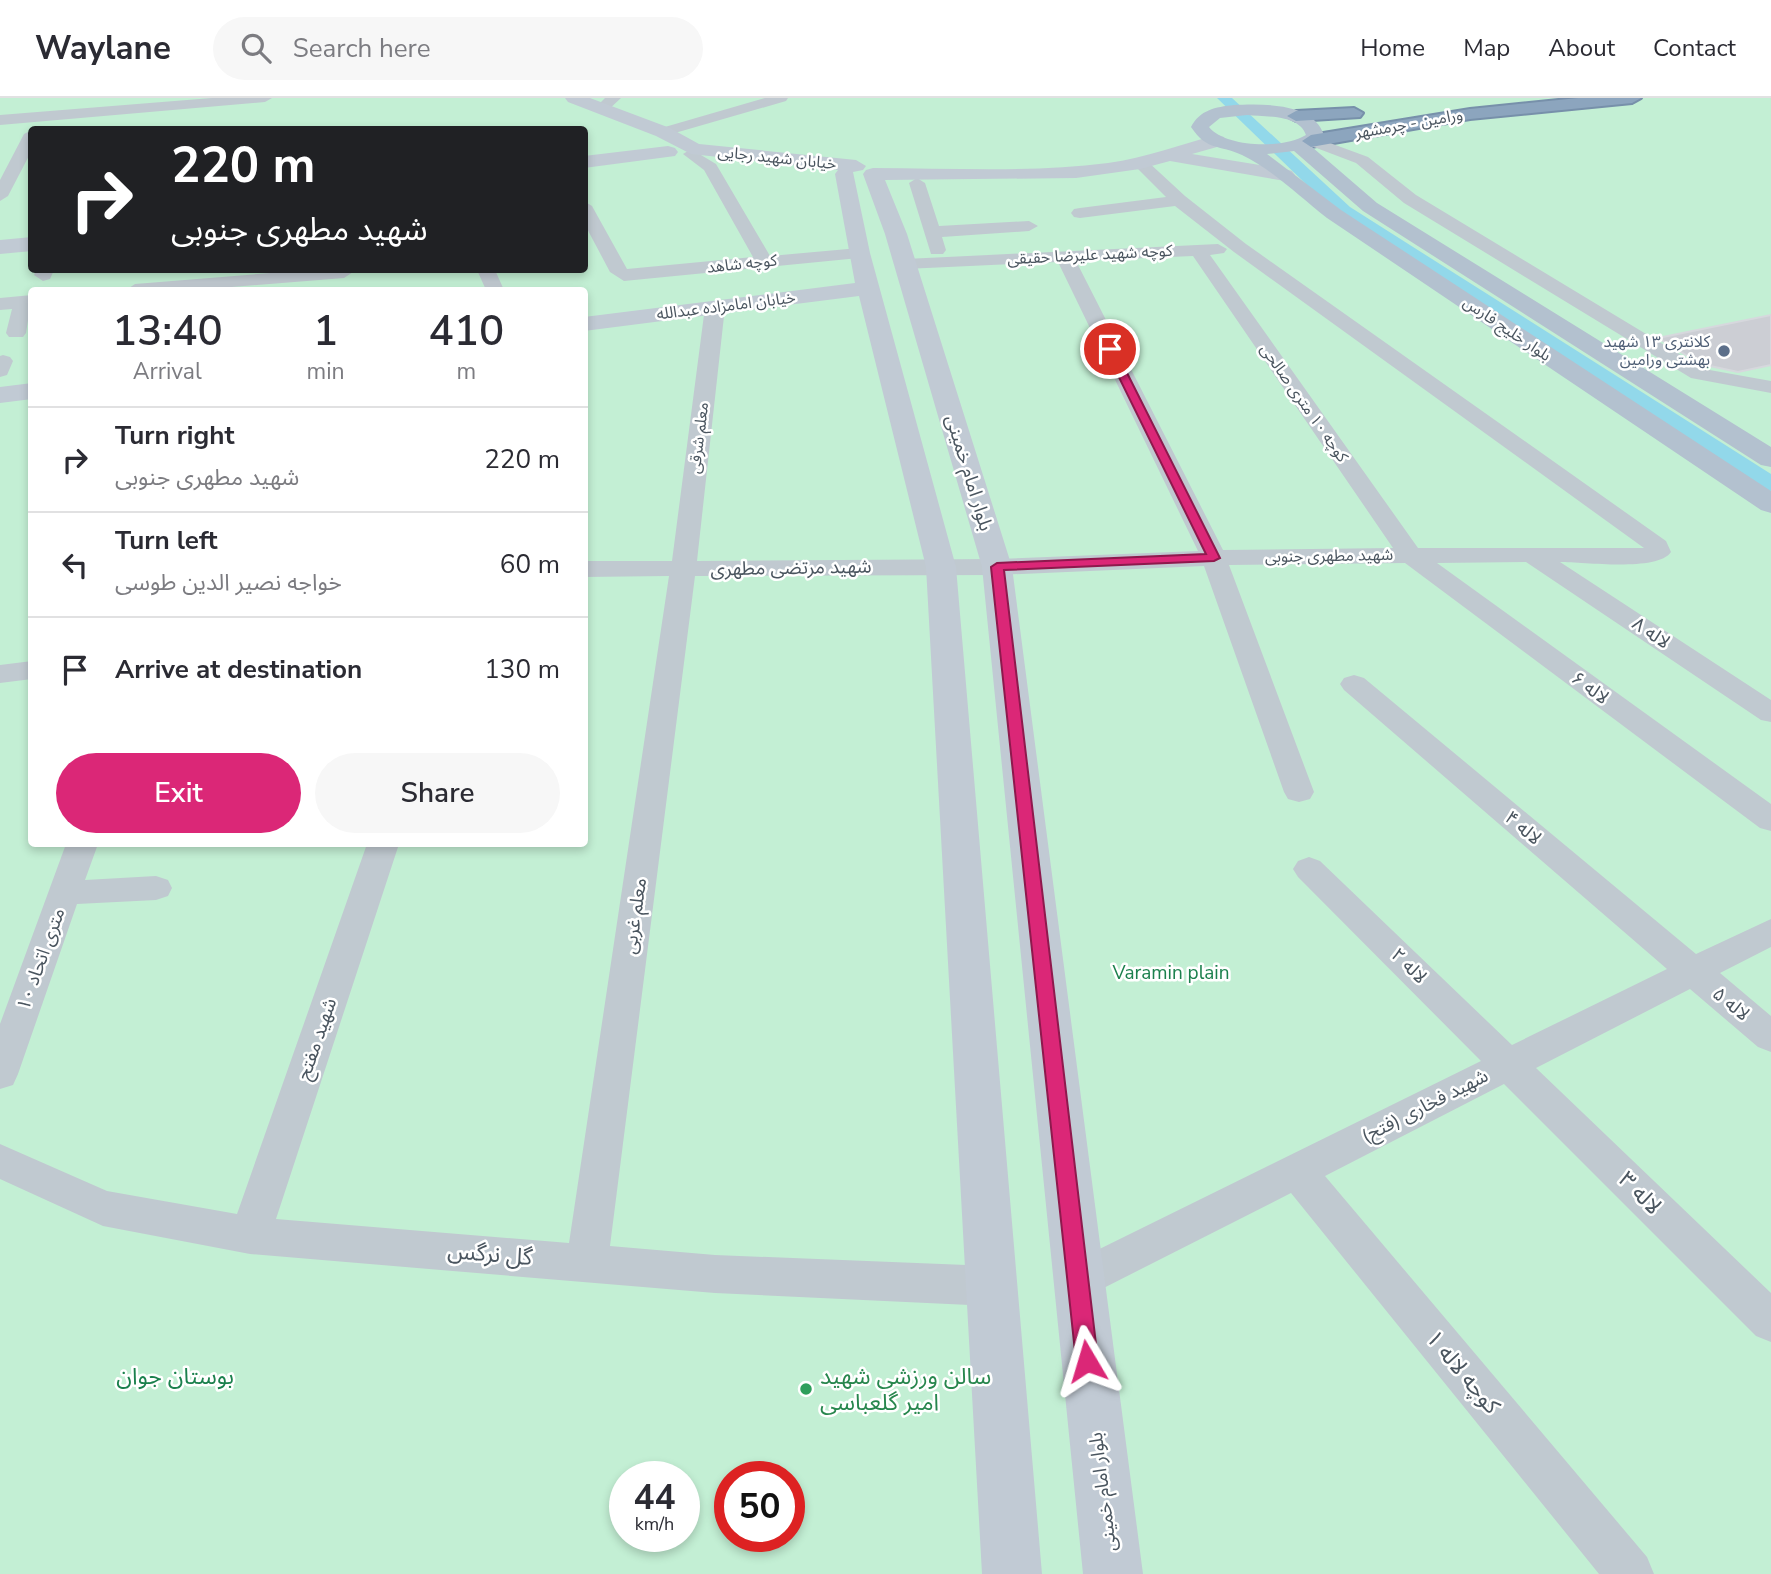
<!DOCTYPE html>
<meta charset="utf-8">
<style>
body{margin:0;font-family:"Nunito Sans","Noto Sans Arabic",sans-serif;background:#f7f7f7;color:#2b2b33;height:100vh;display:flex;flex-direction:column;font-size:26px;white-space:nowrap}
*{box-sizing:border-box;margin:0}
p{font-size:23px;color:#7c7c81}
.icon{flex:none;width:38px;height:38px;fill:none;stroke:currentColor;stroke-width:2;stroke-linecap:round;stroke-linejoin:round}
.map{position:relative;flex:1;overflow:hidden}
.details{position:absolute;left:28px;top:189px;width:560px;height:560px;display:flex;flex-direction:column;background:#fff;border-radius:7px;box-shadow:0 4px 10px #0003}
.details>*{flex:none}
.top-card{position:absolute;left:28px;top:28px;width:560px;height:147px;border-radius:7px;box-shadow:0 4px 10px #0003;background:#202124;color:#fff;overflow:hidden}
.speed{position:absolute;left:609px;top:1363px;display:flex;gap:14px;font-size:35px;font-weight:700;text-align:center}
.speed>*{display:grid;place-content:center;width:91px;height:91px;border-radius:50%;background:#fff;box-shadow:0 4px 10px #0003;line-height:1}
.speed small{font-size:18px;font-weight:400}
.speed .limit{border:10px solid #d22;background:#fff;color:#111}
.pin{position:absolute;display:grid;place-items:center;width:60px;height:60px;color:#fff;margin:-30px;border:4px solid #fff;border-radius:50%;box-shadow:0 2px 7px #0007}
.me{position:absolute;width:77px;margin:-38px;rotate:353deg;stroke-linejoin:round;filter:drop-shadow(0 0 5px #0008)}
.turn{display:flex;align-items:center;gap:24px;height:147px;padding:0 28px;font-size:32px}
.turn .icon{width:91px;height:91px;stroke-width:2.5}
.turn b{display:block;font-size:49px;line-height:60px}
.eta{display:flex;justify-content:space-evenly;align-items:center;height:119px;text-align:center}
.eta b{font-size:42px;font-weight:600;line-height:49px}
.action{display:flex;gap:14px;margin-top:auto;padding:14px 28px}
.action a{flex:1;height:80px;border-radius:42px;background:#db2777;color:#fff;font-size:28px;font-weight:600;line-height:80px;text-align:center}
.action a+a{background:#f7f7f7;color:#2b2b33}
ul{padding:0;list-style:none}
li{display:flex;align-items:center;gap:21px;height:105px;padding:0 28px;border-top:2px solid #e1e1e2}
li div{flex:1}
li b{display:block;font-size:26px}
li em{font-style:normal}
header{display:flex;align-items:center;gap:42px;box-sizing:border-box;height:98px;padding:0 35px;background:#fff;border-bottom:2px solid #e1e1e2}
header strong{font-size:33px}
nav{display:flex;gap:38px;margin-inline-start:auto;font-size:24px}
.search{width:490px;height:63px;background:#f7f7f7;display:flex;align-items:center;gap:18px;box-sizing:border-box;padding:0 24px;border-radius:38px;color:#7c7c81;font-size:26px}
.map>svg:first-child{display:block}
.green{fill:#c3efd4;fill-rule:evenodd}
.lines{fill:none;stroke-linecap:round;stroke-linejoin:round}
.canal{fill:#92d8ea;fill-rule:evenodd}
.building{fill:#ccced4;stroke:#d6d8dd;stroke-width:2}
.highway-casing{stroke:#7790aa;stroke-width:4}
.street{fill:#c0c9d0;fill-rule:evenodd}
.secondary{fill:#c1cad4;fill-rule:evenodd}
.primary{fill:#b3c1cf;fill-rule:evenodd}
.highway{fill:#8ca5be;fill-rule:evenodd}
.route{fill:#db2777;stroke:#8e194d;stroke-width:2}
.service-dot{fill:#5c6f8a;stroke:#fff;stroke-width:2.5}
.leisure-dot{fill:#2e9e5b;stroke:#fff;stroke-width:2.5}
.labels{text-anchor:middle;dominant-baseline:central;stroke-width:5;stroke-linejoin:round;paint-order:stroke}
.far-street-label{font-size:16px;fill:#4a555f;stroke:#fff}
.far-service-label{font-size:16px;fill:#4e5e75;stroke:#fff;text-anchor:end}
.street-label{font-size:19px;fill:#4a555f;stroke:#fff}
.park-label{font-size:19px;fill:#1b804d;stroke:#fff}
.near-street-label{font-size:23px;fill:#4a555f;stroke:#fff}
.near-park-label{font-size:23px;fill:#1b804d;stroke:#fff}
.near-leisure-label{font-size:23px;fill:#27864d;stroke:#fff;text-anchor:start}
</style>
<header>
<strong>Waylane</strong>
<div class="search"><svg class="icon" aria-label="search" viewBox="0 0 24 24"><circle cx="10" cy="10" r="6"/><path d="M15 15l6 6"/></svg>Search here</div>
<nav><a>Home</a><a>Map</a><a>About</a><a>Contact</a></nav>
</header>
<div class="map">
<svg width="1771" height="1476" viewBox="0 0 1771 1476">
<rect width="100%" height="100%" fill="#f4f2f2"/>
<path class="green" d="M0 0H1771V1476H0ZM32 32H584V172H32ZM32 192H584V746H32ZM625 1379H684V1438H625ZM730 1379H789V1438H730Z"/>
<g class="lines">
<path class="canal" d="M1217 0H1232L1350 109 1771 376V393L1763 391 1338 117Z"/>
</g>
<path class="building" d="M1771 217V267L1738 274 1701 266 1658 240Z"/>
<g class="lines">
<defs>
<path id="highway" d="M1578 0H1641L1632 5 1470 21 1311 49 1302 43 1311 37 1470 11Z
M1354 10 1363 15 1360 19 1296 23 1287 18 1296 13Z"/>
</defs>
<use href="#highway" class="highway-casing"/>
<path class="street" d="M212 0H272L265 4 0 27V17Z
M605 0H621L606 14H596L594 11Z
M765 0H788L786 3 668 37 663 39 655 34 658 31Z
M32 32V52L8 98 0 103V82L24 36Z
M1311 38 1368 59 1416 97 1704 271 1771 283V295L1691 280 1404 105 1356 65 1306 46 1303 43 1306 40Z
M691 51 716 66 770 158 859 150 868 155 859 160 624 183 610 174 584 125V103L592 108 627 171 753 159 704 72 683 56Z
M1140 60 1146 62 1185 98 1246 146 1666 443 1671 454C1658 474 1584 464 1560 464L1771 602V624L1761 622 1526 464 1437 465 1771 706V733L1760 730 1405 465 1229 467 1314 694 1310 701 1299 704 1288 701 1284 694 1204 468 997 477 695 478 610 1148 715 1157 991 1168 1006 1174 1012 1188 1006 1202 991 1208 715 1195 250 1156 103 1128 0 1081V1046L107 1093 237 1116 367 746H399L276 1121 569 1145 669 478 584 479V463H672L705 209 708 205 715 203 725 209 697 463 997 461 1198 453 1058 164 905 171 896 166 905 161 1218 146 1227 151 1224 155 1210 157 1418 450H1644L1234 154 1175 108 1080 120 1074 119 1071 115 1074 111 1080 110 1166 99 1132 65ZM1193 158 1393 450 1223 452 1076 163Z
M917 80 925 85 939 128 1029 123 1038 128 1029 133 942 139 946 152 943 156H931L909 85Z
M36 172H54L50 181 43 183 34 177Z
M308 172H352L353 174 344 180 195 192H126L135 186Z
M477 172H495L504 192H486Z
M32 197 26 235 23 239H9L6 235 12 211 0 212V200Z
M3 257 10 259 13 263 7 277 0 279V258Z
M32 563V581L0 585V567Z
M1354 577 1364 580 1696 856 1771 821V849L1720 875 1771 918V954L1758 949 1690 891 1536 970 1771 1195V1244L1756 1238 1504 986 1325 1078 1647 1459 1654 1476H1599L1291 1095 1078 1203 1063 1197 1057 1183 1063 1169 1481 963 1298 779 1293 771 1298 763 1309 759 1320 763 1512 947 1667 871 1344 592 1340 586 1344 580Z
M66 746H98L85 782 156 778 168 782 172 790 168 798 156 802 77 806 18 976 13 987 0 991V926Z"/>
<path class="secondary" d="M565 0H590L670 30 699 46 856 62 866 68 863 72 853 74 870 155 956 469 1042 1476H982L926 469 859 198 584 233V219L855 185 835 76 838 72 691 56 656 38 568 4Z
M1217 37 1224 39 1226 43 1224 47 1192 56 1285 71 1292 73 1295 77 1292 81 1285 83 1170 63 1140 71 1076 80 885 82 907 136 1012 469 1143 1476H1083L982 469 885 136 863 76 866 72 873 70C951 70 1031 75 1108 65 1146 60 1181 46 1217 37Z
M668 48 675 50 678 54 675 58 584 70V58Z
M32 139V153L0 156V142Z
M32 285V301L0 305V289Z"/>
<path class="primary" d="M1234 7C1263 6 1313 4 1324 37L1318 47 1312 49 1377 105 1771 349V369L1761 367 1363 113 1294 53 1267 56 1341 112 1771 393V415L1761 412 1327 120C1300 99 1273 72 1242 57 1219 46 1208 54 1191 29 1200 12 1215 9 1234 7ZM1247 17C1265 19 1299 16 1306 37 1284 51 1226 50 1209 29L1220 20Z"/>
<use href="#highway" class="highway"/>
</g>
<path class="route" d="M1110 248 1115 251 1220 460 1214 463 1004 472 1098 1263 1095 1270 1087 1274 1080 1270 1076 1263 991 469 997 465 1206 456 1105 251Z"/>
<circle class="service-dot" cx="1724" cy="253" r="7"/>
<circle class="leisure-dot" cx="806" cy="1291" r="7"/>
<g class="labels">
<g class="far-street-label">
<text transform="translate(1409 26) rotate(-10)">ورامین - چرمشهر</text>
<text transform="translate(777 60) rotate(6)">خیابان شهید رجایی</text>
<text transform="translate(1090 157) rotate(-3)">کوچه شهید علیرضا حقیقی</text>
<text transform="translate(742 166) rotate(-6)">کوچه شاهد</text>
<text transform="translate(726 208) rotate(-7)">خیابان امامزاده عبدالله</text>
<text transform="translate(1507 231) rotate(34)">بلوار خلیج فارس</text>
<text transform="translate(1304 305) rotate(55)">کوچه ۱۰ متری صالحی</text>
<text transform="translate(699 340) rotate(-83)">معلم شرقی</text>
<text transform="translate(1329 458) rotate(-1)">شهید مطهری جنوبی</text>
</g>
<g class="far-service-label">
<text x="1710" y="244">کلانتری ۱۳ شهید<tspan x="1710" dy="18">بهشتی ورامین</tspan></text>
</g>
<g class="street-label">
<text transform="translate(969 375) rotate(73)">بلوار امام خمینی</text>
<text transform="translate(791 470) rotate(-1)">شهید مرتضی مطهری</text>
<text transform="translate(1651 535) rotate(34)">لاله ۸</text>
<text transform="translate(1590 590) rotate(36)">لاله ۶</text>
<text transform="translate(1523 730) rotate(40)">لاله ۴</text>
<text transform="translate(635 818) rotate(-82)">معلم غربی</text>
<text transform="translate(41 861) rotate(-70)">۱۰ متری اتحاد</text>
<text transform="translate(1409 868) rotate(44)">لاله ۲</text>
<text transform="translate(1731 906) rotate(39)">لاله ۵</text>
<text transform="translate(317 941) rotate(-71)">شهید مفتح</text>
<text transform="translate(1425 1008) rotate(-27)">شهید فخاری (فتح)</text>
<text transform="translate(1103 1394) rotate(-97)">بلوار امام خمینی</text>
</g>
<g class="park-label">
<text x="1171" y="875">Varamin plain</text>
</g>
<g class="near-street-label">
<text transform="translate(1640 1095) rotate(45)">لاله ۳</text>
<text transform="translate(490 1156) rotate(5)">گل نرگس</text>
<text transform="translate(1463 1274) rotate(50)">کوچه لاله ۱</text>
</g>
<g class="near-park-label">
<text x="175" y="1278">بوستان جوان</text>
</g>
<g class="near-leisure-label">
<text x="820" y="1278">سالن ورزشی شهید<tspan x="820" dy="26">امیر گلعباسی</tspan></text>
</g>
</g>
</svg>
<div class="speed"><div>44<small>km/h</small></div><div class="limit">50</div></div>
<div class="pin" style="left:1110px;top:251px;background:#d93025"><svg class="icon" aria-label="arrive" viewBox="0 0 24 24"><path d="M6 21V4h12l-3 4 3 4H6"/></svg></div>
<svg class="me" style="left:1087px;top:1263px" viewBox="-20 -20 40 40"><path d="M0-17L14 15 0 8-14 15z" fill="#db2777" stroke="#fff" stroke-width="4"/></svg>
<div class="top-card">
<div class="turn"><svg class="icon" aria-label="right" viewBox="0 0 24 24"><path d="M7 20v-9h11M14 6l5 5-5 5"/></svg><div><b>220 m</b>شهید مطهری جنوبی</div></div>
</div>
<section class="details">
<div class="eta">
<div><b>13:40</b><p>Arrival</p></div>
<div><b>1</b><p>min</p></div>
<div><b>410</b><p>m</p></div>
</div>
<ul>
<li><svg class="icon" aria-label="right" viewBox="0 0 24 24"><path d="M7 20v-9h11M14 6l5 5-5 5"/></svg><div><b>Turn right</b><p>شهید مطهری جنوبی</p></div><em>220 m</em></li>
<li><svg class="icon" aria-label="left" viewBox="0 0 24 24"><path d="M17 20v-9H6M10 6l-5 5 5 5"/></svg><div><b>Turn left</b><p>خواجه نصیر الدین طوسی</p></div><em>60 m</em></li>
<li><svg class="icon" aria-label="arrive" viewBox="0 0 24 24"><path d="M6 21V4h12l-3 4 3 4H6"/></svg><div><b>Arrive at destination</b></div><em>130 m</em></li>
</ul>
<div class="action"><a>Exit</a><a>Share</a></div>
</section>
</div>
